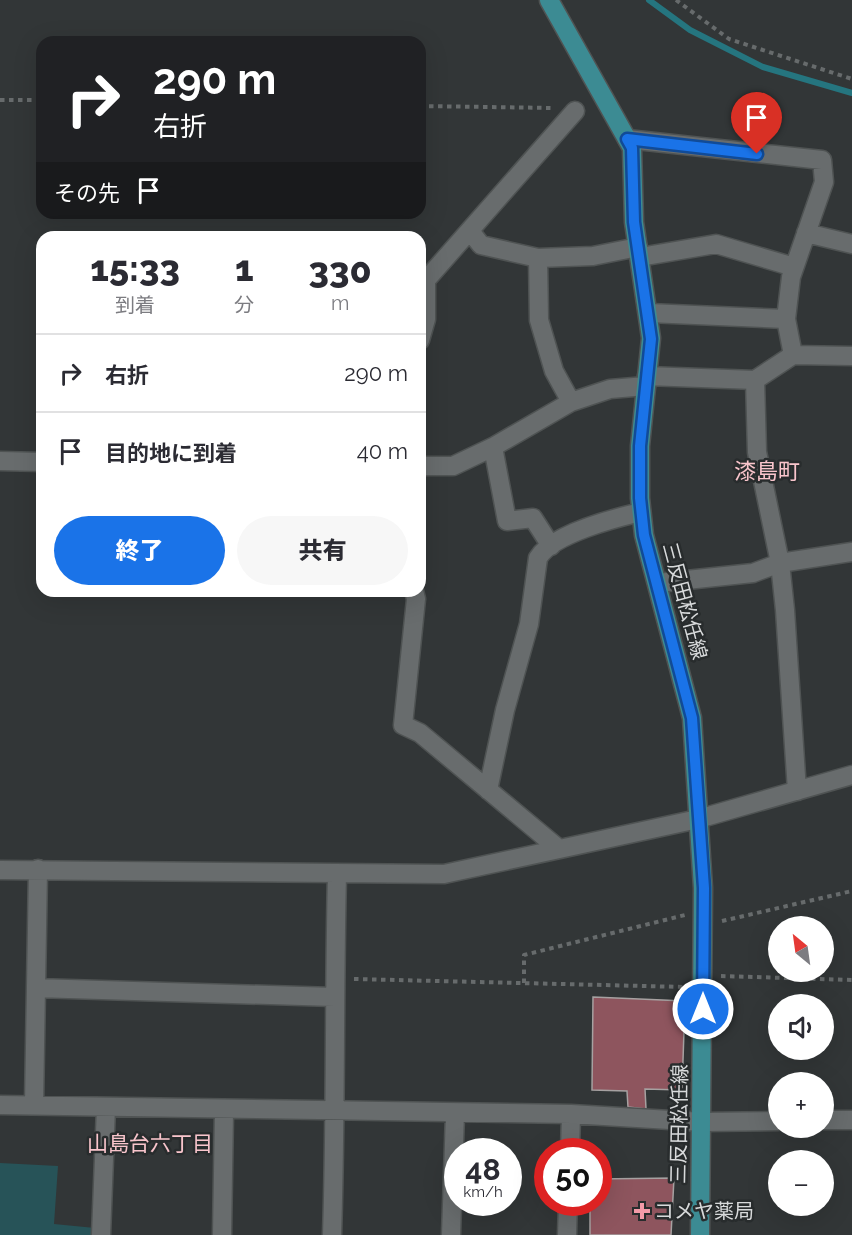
<!DOCTYPE html>
<html lang="ja">
<meta charset="utf-8">
<style>
body{margin:0;font-family:Raleway,"Noto Sans JP",sans-serif;background:#f7f7f7;color:#2b2b33;height:100vh;display:flex;flex-direction:column;font-size:22px;white-space:nowrap}
*{box-sizing:border-box;margin:0}
p{font-size:20px;color:#7c7c81}
.icon{flex:none;width:33px;height:33px;fill:none;stroke:currentColor;stroke-width:2;stroke-linecap:round;stroke-linejoin:round}
.map{position:relative;flex:1;overflow:hidden}
.side{position:absolute;left:36px;top:231px;width:390px;height:366px;display:flex;flex-direction:column;background:#fff;border-radius:18px;box-shadow:0 6px 24px #0002}
.side>*{flex:none}
.hud{position:absolute;left:36px;top:36px;width:390px;height:183px;border-radius:18px;box-shadow:0 6px 24px #0002;background:#202124;color:#fff;overflow:hidden}
.needle{width:39px;rotate:331deg}
.tools{position:absolute;left:768px;top:916px;display:grid;gap:12px}
.tools a{display:grid;place-items:center;width:66px;height:66px;border-radius:50%;background:#fff;box-shadow:0 6px 24px #0002;font-size:30px}
.speed{position:absolute;left:444px;top:1138px;display:flex;gap:12px;font-size:30px;font-weight:700;text-align:center}
.speed>*{display:grid;place-content:center;width:78px;height:78px;border-radius:50%;background:#fff;box-shadow:0 6px 24px #0002;line-height:1}
.speed small{font-size:15px;font-weight:400}
.speed .limit{border:9px solid #d22;background:#fff;color:#111}
.pin{position:absolute;display:grid;place-items:center;width:51px;height:51px;color:#fff;margin:-62px -26px;border-radius:50% 50% 50% 0;rotate:-45deg;box-shadow:0 0 6px #0007}
.pin .icon{rotate:45deg}
.me{position:absolute;width:66px;margin:-33px;rotate:0deg;stroke-linejoin:round;filter:drop-shadow(0 0 4px #0008)}
.turn{display:flex;align-items:center;gap:21px;height:126px;padding:0 18px;font-size:27px}
.turn .icon{width:78px;height:78px;stroke-width:2.5}
.turn b{display:block;font-size:42px;line-height:51px}
.then{display:flex;align-items:center;height:57px;padding:0 18px;background:#0003;gap:12px;font-size:22px}
.eta{display:flex;justify-content:space-evenly;align-items:center;height:102px;text-align:center}
.eta b{font-size:36px;font-weight:800;line-height:42px}
.primary-button{display:flex;gap:12px;margin-top:auto;padding:12px 18px}
.primary-button a{flex:1;height:69px;border-radius:36px;background:#1a73e8;color:#fff;font-size:24px;font-weight:800;line-height:69px;text-align:center}
.primary-button a+a{background:#f7f7f7;color:#2b2b33}
ul{padding:0;list-style:none}
li{display:flex;align-items:center;gap:18px;height:78px;padding:0 18px;border-top:2px solid #e1e1e2}
li div{flex:1}
li b{display:block;font-size:22px}
li em{font-style:normal}
.map>svg:first-child{display:block}
.green{fill:#275358}
.lines{fill:none;stroke-linecap:round;stroke-linejoin:round}
.stream{stroke:#25757f;stroke-width:6}
.building{fill:#8e555e;stroke:#a6a1a1;stroke-width:1.5}
.minor-casing{stroke:#4f5353;stroke-width:21}
.major-casing{stroke:#4f5353;stroke-width:21}
.path{stroke:#676b6c;stroke-width:4;stroke-dasharray:4.5 4.5;stroke-linecap:butt}
.minor{stroke:#686c6d;stroke-width:18}
.major{stroke:#3c8b93;stroke-width:18}
.route-casing{stroke:#114b97;stroke-width:15}
.route{stroke:#1a73e8;stroke-width:10}
.poi-dot{fill:#f39aa8;stroke:#282c2d;stroke-width:2}
.labels{text-anchor:middle;dominant-baseline:central;stroke-width:5;stroke-linejoin:round;paint-order:stroke}
.street-label{font-size:20px;fill:#d8dadb;stroke:#282c2d}
.poi-label{font-size:20px;fill:#d8dadb;stroke:#282c2d;text-anchor:start}
.neighbourhood-label{font-size:21px;fill:#f9c5cc;stroke:#282c2d}
.quarter-label{font-size:22px;fill:#f9c5cc;stroke:#282c2d}
</style>
<div class="map">
<svg width="852" height="1235" viewBox="0 0 852 1235">
<rect width="100%" height="100%" fill="#323637"/>
<path class="green" d="M0 1163 58 1166 54 1224 95 1228 94 1235H0Z"/>
<g class="lines">
<path class="stream" d="M649 0 690 30 763 67 852 93"/>
</g>
<path class="building" d="M593 997 685 1001 682 1090 645 1089 646 1109 628 1107 627 1091 592 1090Z
M674 1178 671 1235H590V1203H598V1179Z"/>
<g class="lines">
<defs>
<path id="minor" d="M627 139 822 160 824 182 791 277 786 319 793 355
M470 231 481 245 538 258 593 256 638 247
M806 233 852 244
M640 257 716 244 794 267
M538 258 539 320 554 371 571 402
M649 313 786 319
M420 340 426 319V280L575 111
M647 376 755 380 793 355 852 356
M755 380 757 452 780 563 785 610 797 791
M493 447 507 521 533 518 551 546
M0 461 42 462
M420 466H453L493 447 571 402 610 389 646 386
M658 583 753 573 780 563 852 552
M414 591 416 599 403 725 420 733 559 849
M488 790 505 710 529 624 538 558C552 534 615 518 641 512
M0 870 444 874 698 819 852 775
M36 988 334 997
M0 1105 571 1114 703 1122 778 1121
M34 1105 38 869
M824 1120H852
M570 1152 571 1114
M101 1235 106 1107
M222 1235 224 1111
M332 1235C336 1115 334 995 337 875
M451 1235 455 1113
M567 1235 568 1203"/>
<path id="major" d="M549 0 632 148 634 222 651 338 640 446V498L644 535 692 718 703 888 700 1235"/>
</defs>
<use href="#minor" class="minor-casing"/>
<use href="#major" class="major-casing"/>
<path class="path" d="M676 0 729 39 852 79
M0 100H42
M420 106 554 108
M722 921 852 891
M721 976 852 980
M354 979 685 987
M524 983V955L685 915"/>
<use href="#minor" class="minor"/>
<use href="#major" class="major"/>
</g>
<g class="lines">
<defs>
<path id="route" d="M703 1009 704 888 692 718 644 535 640 498V446L651 339 634 222 632 148 627 139 757 154"/>
</defs>
<use href="#route" class="route-casing"/>
<use href="#route" class="route"/>
</g>
<path class="poi-dot" d="M639 1202h6v6h6v6h-6v6h-6v-6h-6v-6h6z"/>
<g class="labels">
<g class="street-label">
<text transform="translate(685 601) rotate(75)">三反田松任線</text>
<text transform="translate(679 1124) rotate(-89)">三反田松任線</text>
</g>
<g class="poi-label">
<text x="654" y="1211">コメヤ薬局</text>
</g>
<g class="neighbourhood-label">
<text x="150" y="1143">山島台六丁目</text>
</g>
<g class="quarter-label">
<text x="767" y="471">漆島町</text>
</g>
</g>
</svg>
<div class="tools">
<a><svg class="needle" viewBox="-14 -14 28 28"><path d="M0-13l5 13h-10z" fill="#e53935"/><path d="M0 13l5-13h-10z" fill="#7c7c81"/></svg></a>
<a><svg class="icon" aria-label="sound" viewBox="0 0 24 24"><path d="M4 9h4l5-4v14l-5-4H4zM17 9q2 3 0 6"/></svg></a>
<a>+</a>
<a>−</a>
</div>
<div class="speed"><div>48<small>km/h</small></div><div class="limit">50</div></div>
<div class="pin" style="left:757px;top:154px;background:#d93025"><svg class="icon" aria-label="arrive" viewBox="0 0 24 24"><path d="M6 21V4h12l-3 4 3 4H6"/></svg></div>
<svg class="me" style="left:703px;top:1009px" viewBox="-20 -20 40 40"><circle r="17" fill="#1a73e8" stroke="#fff" stroke-width="3"/><path d="M0-11L8 9 0 5-8 9z" fill="#fff"/></svg>
<div class="hud">
<div class="turn"><svg class="icon" aria-label="right" viewBox="0 0 24 24"><path d="M7 20v-9h11M14 6l5 5-5 5"/></svg><div><b>290 m</b>右折</div></div>
<div class="then">その先<svg class="icon" aria-label="arrive" viewBox="0 0 24 24"><path d="M6 21V4h12l-3 4 3 4H6"/></svg></div>
</div>
<section class="side">
<div class="eta">
<div><b>15:33</b><p>到着</p></div>
<div><b>1</b><p>分</p></div>
<div><b>330</b><p>m</p></div>
</div>
<ul>
<li><svg class="icon" aria-label="right" viewBox="0 0 24 24"><path d="M7 20v-9h11M14 6l5 5-5 5"/></svg><div><b>右折</b></div><em>290 m</em></li>
<li><svg class="icon" aria-label="arrive" viewBox="0 0 24 24"><path d="M6 21V4h12l-3 4 3 4H6"/></svg><div><b>目的地に到着</b></div><em>40 m</em></li>
</ul>
<div class="primary-button"><a>終了</a><a>共有</a></div>
</section>
</div>
